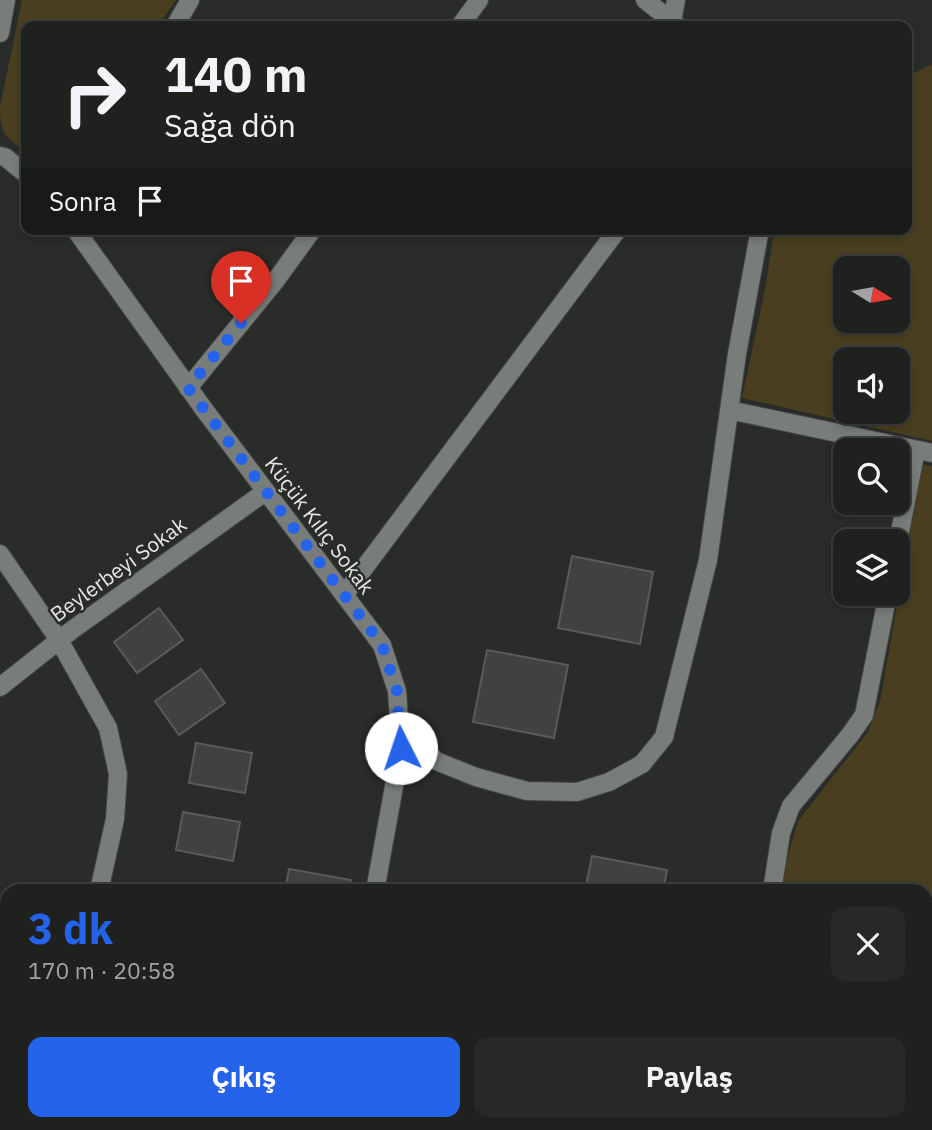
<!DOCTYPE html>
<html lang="tr">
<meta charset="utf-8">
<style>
body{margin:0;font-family:"IBM Plex Sans",sans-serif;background:#272928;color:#f1f3f6;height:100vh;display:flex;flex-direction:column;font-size:26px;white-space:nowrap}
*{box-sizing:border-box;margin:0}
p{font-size:23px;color:#a1a3a4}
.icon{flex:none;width:38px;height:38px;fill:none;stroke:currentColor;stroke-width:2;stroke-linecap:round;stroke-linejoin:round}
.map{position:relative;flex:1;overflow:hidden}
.side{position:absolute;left:0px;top:884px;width:933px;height:247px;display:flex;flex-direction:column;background:#1f211f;border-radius:21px 21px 0 0;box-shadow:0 4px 10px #0003,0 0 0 2px #3c3e3d}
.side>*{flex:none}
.banner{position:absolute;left:21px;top:21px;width:891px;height:214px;border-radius:14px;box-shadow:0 4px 10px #0003,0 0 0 2px #3c3e3d;background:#1f211f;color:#f1f3f6;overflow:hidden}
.needle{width:46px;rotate:101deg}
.buttons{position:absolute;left:833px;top:256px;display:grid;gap:14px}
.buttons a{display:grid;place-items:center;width:77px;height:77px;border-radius:14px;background:#1f211f;box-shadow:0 4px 10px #0003,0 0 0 2px #3c3e3d;font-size:35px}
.pin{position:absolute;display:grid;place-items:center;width:60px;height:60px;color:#fff;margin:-72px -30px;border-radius:50% 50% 50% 0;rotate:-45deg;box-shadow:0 0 7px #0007}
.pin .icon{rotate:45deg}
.me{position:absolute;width:77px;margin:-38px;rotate:356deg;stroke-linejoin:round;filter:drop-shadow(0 0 5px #0008)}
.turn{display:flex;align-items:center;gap:24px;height:147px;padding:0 28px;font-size:32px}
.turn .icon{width:91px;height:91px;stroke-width:2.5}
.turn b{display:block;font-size:49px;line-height:60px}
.then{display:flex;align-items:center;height:66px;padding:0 28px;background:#0003;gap:14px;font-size:26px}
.round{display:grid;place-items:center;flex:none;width:74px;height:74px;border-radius:14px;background:#272928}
.summary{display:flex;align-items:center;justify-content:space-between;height:119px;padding:0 28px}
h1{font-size:42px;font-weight:700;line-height:52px;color:#2563eb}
.button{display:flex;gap:14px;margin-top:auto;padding:14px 28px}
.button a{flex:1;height:80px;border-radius:14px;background:#2563eb;color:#fff;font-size:28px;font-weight:700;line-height:80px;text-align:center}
.button a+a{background:#272928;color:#f1f3f6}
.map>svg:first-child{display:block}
.green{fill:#493f20;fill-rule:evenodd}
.building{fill:#41423f;stroke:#5a5b58;stroke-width:2}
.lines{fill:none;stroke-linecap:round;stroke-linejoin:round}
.street-casing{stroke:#444745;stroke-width:20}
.street{stroke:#797d7a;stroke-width:18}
.route{stroke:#2563eb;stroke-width:12;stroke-dasharray:0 21.6}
.labels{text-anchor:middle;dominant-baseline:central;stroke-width:5;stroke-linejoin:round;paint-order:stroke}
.street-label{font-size:21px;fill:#e5e7e5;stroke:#292c29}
</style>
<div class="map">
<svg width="932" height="1130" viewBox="0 0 932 1130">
<rect width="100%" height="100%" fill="#292c29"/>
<path class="green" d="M22 0H176L158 26H26V151C5 137 0 133 0 107Z
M932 64V441L742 398 766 285 774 229H906L907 77ZM845 268H898V320H845ZM845 359H898V411H845Z
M922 464 932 466V960L926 966V891H780L784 869 798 821 868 732 880 702Z
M743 1124H886L885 1130H742Z"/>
<path class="building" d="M572 556 653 572 640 644 558 628Z
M159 608 183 640 137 673 114 642Z
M487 650 568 665 554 738 473 722Z
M201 669 225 703 179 735 155 701Z
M196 743 252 753 245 793 189 783Z
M183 812 240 822 233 861 176 850Z
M592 856 667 870 663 891H585Z
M289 869 351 880 349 891H285Z"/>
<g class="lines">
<defs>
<path id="street" d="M645 0 678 26
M672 21 676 0
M175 26 190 0
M460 26 479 0
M0 33 6 0
M0 156 5 157 26 174
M75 229 203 408 382 645 397 691 401 748 375 891
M188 388 276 280 313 229
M729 410 932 453
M898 542 916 450
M0 554 59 640 108 728 118 774 115 819 99 891
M344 595 618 229
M0 687 72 630 265 492
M399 721 436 761 476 777 527 791 577 792 609 782 642 764 664 737 708 560 737 354 760 229
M772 891 781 833 791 806 850 735 864 715 888 593
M926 1013 932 995
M0 1026 7 1021
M57 1130 58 1124
M327 1130 328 1124
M730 1130 732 1124
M896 1130 897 1124"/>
</defs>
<use href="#street" class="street-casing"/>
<use href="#street" class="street"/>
</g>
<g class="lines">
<path class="route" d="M241 323 188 388 382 645 397 691 401 748"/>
</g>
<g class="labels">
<g class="street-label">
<text transform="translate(320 525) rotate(53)">Küçük Kılıç Sokak</text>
<text transform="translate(118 569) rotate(-36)">Beylerbeyi Sokak</text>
</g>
</g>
</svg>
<div class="buttons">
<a><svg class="needle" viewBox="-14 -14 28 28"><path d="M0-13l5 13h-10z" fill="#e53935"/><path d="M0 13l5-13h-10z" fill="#a1a3a4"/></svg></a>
<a><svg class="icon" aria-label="sound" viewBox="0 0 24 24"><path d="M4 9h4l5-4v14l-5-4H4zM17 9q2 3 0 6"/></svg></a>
<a><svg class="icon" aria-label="search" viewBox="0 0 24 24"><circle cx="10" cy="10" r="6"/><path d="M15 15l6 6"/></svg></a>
<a><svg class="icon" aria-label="layers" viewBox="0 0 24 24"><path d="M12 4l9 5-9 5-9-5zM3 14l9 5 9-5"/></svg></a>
</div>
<div class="pin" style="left:241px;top:323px;background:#d93025"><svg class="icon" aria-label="arrive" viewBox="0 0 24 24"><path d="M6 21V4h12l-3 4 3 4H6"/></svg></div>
<svg class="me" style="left:401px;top:748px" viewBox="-20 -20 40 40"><circle r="19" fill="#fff"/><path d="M0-13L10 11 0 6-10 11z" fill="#2563eb"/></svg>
<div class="banner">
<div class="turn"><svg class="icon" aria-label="right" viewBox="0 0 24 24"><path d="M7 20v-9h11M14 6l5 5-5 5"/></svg><div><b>140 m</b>Sağa dön</div></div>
<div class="then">Sonra<svg class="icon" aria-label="arrive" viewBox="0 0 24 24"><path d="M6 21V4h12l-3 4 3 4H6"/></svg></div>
</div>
<section class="side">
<div class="summary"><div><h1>3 dk</h1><p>170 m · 20:58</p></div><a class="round"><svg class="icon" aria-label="close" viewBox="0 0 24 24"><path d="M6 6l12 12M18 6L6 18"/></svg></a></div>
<div class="button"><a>Çıkış</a><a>Paylaş</a></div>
</section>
</div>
